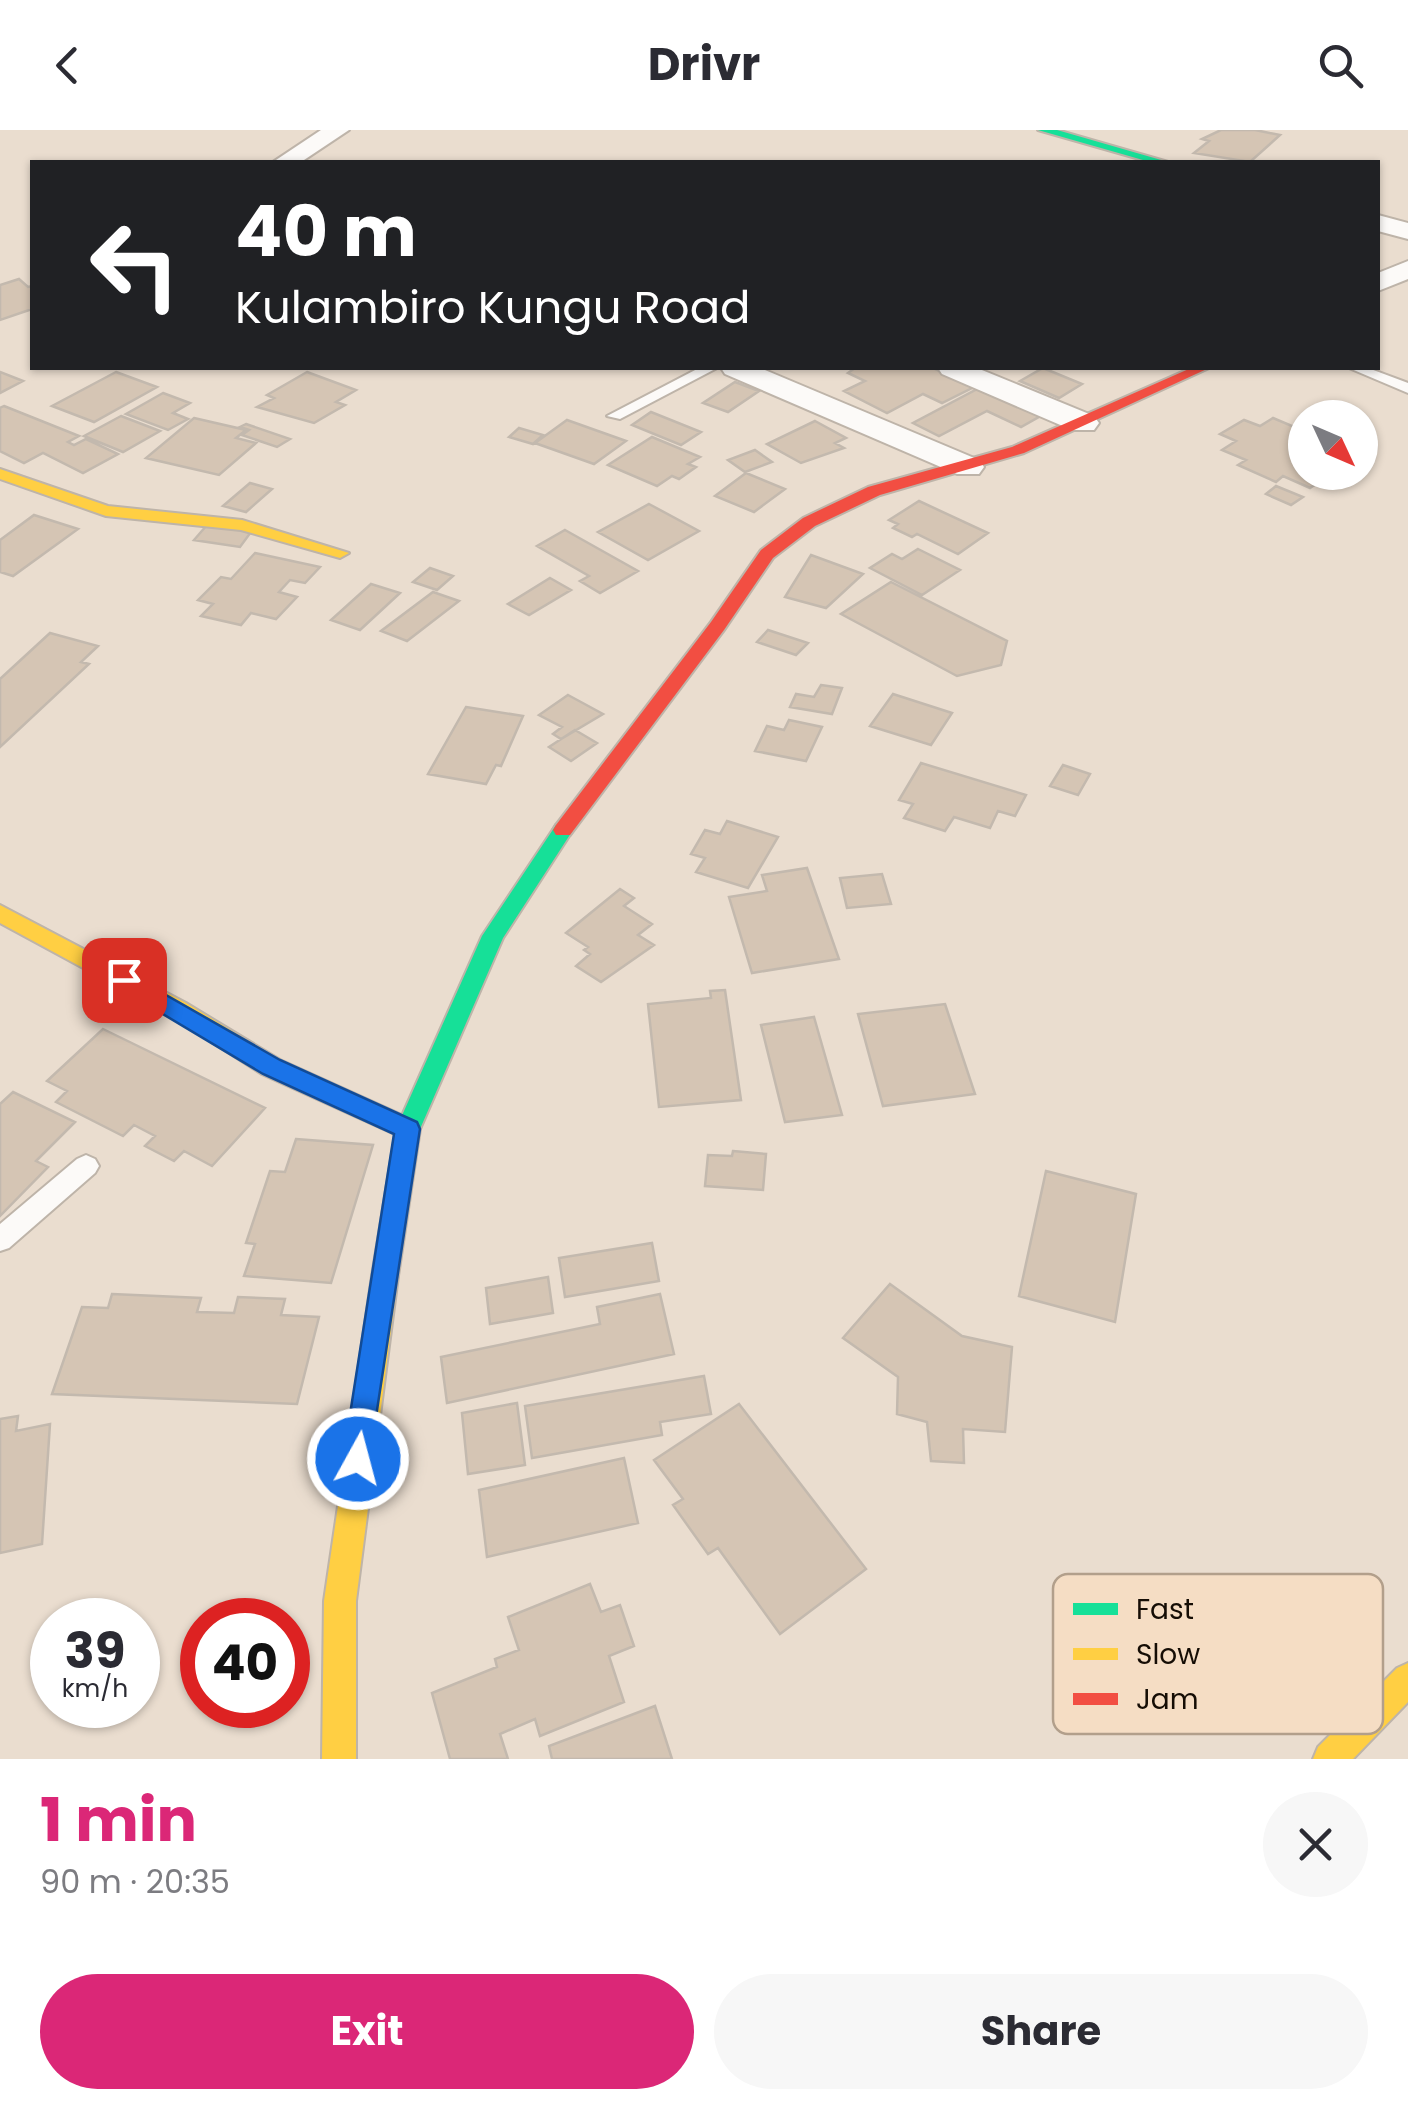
<!DOCTYPE html>
<meta charset="utf-8">
<style>
body{margin:0;font-family:Poppins,sans-serif;background:#f7f7f7;color:#2b2b33;height:100vh;display:flex;flex-direction:column;font-size:38px;white-space:nowrap}
*{box-sizing:border-box;margin:0}
p{font-size:32px;color:#7c7c81}
.icon{flex:none;width:55px;height:55px;fill:none;stroke:currentColor;stroke-width:2;stroke-linecap:round;stroke-linejoin:round}
.map{position:relative;height:1629px;overflow:hidden}
.sheet{display:flex;flex-direction:column;background:#fff;flex:1}
.sheet>*{flex:none}
.banner{position:absolute;left:30px;top:30px;width:1350px;height:210px;border-radius:0px;box-shadow:0 2px 8px #0004;background:#202124;color:#fff;overflow:hidden}
.needle{width:65px;rotate:134deg}
.controls{position:absolute;left:1288px;top:270px;display:grid;gap:20px}
.controls a{display:grid;place-items:center;width:90px;height:90px;border-radius:50%;background:#fff;box-shadow:0 2px 8px #0004;font-size:50px}
.speed{position:absolute;left:30px;top:1468px;display:flex;gap:20px;font-size:50px;font-weight:700;text-align:center}
.speed>*{display:grid;place-content:center;width:130px;height:130px;border-radius:50%;background:#fff;box-shadow:0 2px 8px #0004;line-height:1}
.speed small{font-size:25px;font-weight:400}
.speed .limit{border:15px solid #d22;background:#fff;color:#111}
.pin{position:absolute;display:grid;place-items:center;width:85px;height:85px;color:#fff;margin:-42px;border-radius:20px;box-shadow:0 5px 15px #0006}
.me{position:absolute;width:110px;margin:-55px;rotate:7deg;stroke-linejoin:round;filter:drop-shadow(0 0 8px #0008)}
.turn{display:flex;align-items:center;gap:35px;height:210px;padding:0 40px;font-size:45px}
.turn .icon{width:130px;height:130px;stroke-width:2.5}
.turn b{display:block;font-size:70px;line-height:85px}
.round{display:grid;place-items:center;flex:none;width:105px;height:105px;border-radius:52px;background:#f7f7f7}
.headline{display:flex;align-items:center;justify-content:space-between;height:170px;padding:0 40px}
h1{font-size:60px;font-weight:700;line-height:75px;color:#db2777}
.cta{display:flex;gap:20px;margin-top:auto;padding:20px 40px}
.cta a{flex:1;height:115px;border-radius:60px;background:#db2777;color:#fff;font-size:40px;font-weight:700;line-height:115px;text-align:center}
.cta a+a{background:#f7f7f7;color:#2b2b33}
header{display:flex;justify-content:space-between;align-items:center;height:130px;padding:0 40px;background:#fff;font-size:45px;font-weight:700}
.map>svg:first-child{display:block}
.building{fill:#d5c5b4;stroke:#c3b9ae;stroke-width:2.5}
.lines{fill:none;stroke-linecap:round;stroke-linejoin:round}
.lane-casing{stroke:#beb4a9;stroke-width:4}
.street-casing{stroke:#beb4a9;stroke-width:4}
.fast-casing{stroke:#beb4a9;stroke-width:4}
.slow-casing{stroke:#beb4a9;stroke-width:4}
.jam-casing{stroke:#beb4a9;stroke-width:4}
.lane{fill:#fcfaf8;fill-rule:evenodd}
.street{fill:#fcfaf8;fill-rule:evenodd}
.fast{fill:#16e098;fill-rule:evenodd}
.slow{fill:#ffcf43;fill-rule:evenodd}
.jam{fill:#f24e42;fill-rule:evenodd}
.route{fill:#1a73e8;stroke:#114b97;stroke-width:2.5}
.key{fill:#f5ddc4;stroke:#b29f8b;stroke-width:2.5}
.key-label{font-size:28px;fill:#150d05}
</style>
<header><svg class="icon" aria-label="back" viewBox="0 0 24 24"><path d="M15 5l-7 7 7 7"/></svg>Drivr<svg class="icon" aria-label="search" viewBox="0 0 24 24"><circle cx="10" cy="10" r="6"/><path d="M15 15l6 6"/></svg></header>
<div class="map">
<svg width="1408" height="1629" viewBox="0 0 1408 1629">
<rect width="100%" height="100%" fill="#eaddcf"/>
<path class="building" d="M1221 0H1255L1280 5 1250 32 1194 23 1209 11 1202 9Z
M19 149 28 157 32 156V179L0 190V155Z
M855 238H933L974 257 942 273 923 264 887 283 844 261 865 251 848 243Z
M1043 238 1082 254 1059 268 1020 251Z
M0 242 23 251 0 263Z
M116 242 157 257 94 292 52 276Z
M307 242 356 260 336 272 345 275 314 293 257 277 274 268 267 265Z
M735 252 759 261 728 282 703 273Z
M983 256 1044 284 1021 297 987 281 939 306 913 293Z
M163 263 190 273 173 283 188 289 168 300 126 284Z
M4 276 79 306 68 312 74 315 86 309 118 324 83 343 43 323 24 333 0 321V278Z
M651 282 701 302 681 315 632 295Z
M121 286 160 301 123 322 84 306Z
M194 288 246 300 236 308 256 313 219 345 146 328Z
M1273 288 1304 301 1300 304 1305 306V342H1333L1310 358 1283 346 1276 352 1238 335 1246 330 1222 320 1236 311 1220 304 1244 290 1260 296Z
M567 290 626 311 594 334 535 313Z
M815 291 846 308 835 313 844 318 801 333 767 314Z
M246 294 290 309 277 317 242 305 249 300 240 297Z
M519 298 543 305 533 314 509 307Z
M652 307 700 327 688 334 696 337 679 349 672 346 657 356 608 335Z
M755 320 772 332 745 342 728 330Z
M746 343 785 359 754 382 715 366Z
M250 353 272 359 246 382 223 376Z
M1276 356 1303 367 1291 375 1266 364Z
M919 371 988 403 958 424 917 404 912 407 893 398 898 394 889 390Z
M649 374 699 401 648 430 598 402Z
M34 385 78 399 13 446 0 442V410Z
M207 395 251 402 240 417 194 410Z
M565 400 638 441 600 463 580 451 589 446 537 416Z
M918 419 960 440 922 465 870 438 892 424 902 429Z
M255 423 320 437 305 453 290 450 279 462 297 467 276 489 251 483 241 495 201 486 213 474 198 470 221 447 231 449Z
M811 425 863 444 826 478 785 467Z
M430 438 453 446 437 460 413 452Z
M550 448 571 460 529 485 508 474Z
M891 452 1007 511 1001 535 957 546 841 484Z
M371 454 400 463 360 500 331 490Z
M433 462 459 471 407 511 381 501Z
M768 500 808 513 796 525 757 512Z
M50 503 98 516 81 532 89 534 0 617V549Z
M821 555 842 558 832 584 790 577 796 564 814 567Z
M893 564 952 583 931 615 870 596Z
M568 565 603 584 561 609 553 604 562 597 539 585Z
M466 577 523 586 501 636 496 635 486 654 428 644Z
M789 590 822 597 806 631 755 621 767 596 784 600Z
M575 600 597 613 571 631 549 617Z
M921 633 1026 665 1015 686 998 681 990 698 954 687 945 701 904 688 913 674 899 670Z
M1063 635 1090 644 1078 665 1050 656Z
M727 691 778 707 748 758 696 742 705 728 691 724 705 700 720 704Z
M807 738 839 829 752 843 729 767 767 761 762 745Z
M882 744 891 774 847 778 840 748Z
M620 759 634 768 624 776 652 794 638 805 654 815 601 852 576 836 590 824 584 820 588 817 566 803Z
M725 860 741 970 659 977 648 874 711 868 710 861Z
M945 874 975 964 883 976 858 884Z
M814 887 842 985 785 992 761 895Z
M103 899 265 978 212 1036 184 1021 174 1031 145 1016 155 1006 134 995 123 1006 56 972 67 961 47 951Z
M13 962 75 992 36 1031 48 1037 0 1086V974Z
M296 1009 373 1015 331 1153 244 1146 255 1114 246 1113 270 1041 285 1042Z
M733 1021 766 1024 763 1060 705 1056 708 1025 732 1026Z
M1046 1041 1136 1064 1115 1192 1019 1166Z
M652 1113 659 1151 565 1167 559 1128Z
M548 1147 553 1183 490 1194 486 1158Z
M890 1154 962 1206 1012 1217 1005 1302 963 1299 964 1333 931 1331 927 1292 897 1284 898 1247 843 1208Z
M112 1164 201 1168 197 1182 234 1183 238 1167 285 1169 281 1185 319 1187 297 1274 52 1264 82 1177 108 1178Z
M660 1164 674 1224 447 1273 441 1227 600 1194 597 1177Z
M704 1246 711 1284 660 1292 662 1305 532 1328 525 1276Z
M517 1273 525 1335 468 1344 462 1283Z
M739 1274 866 1439 780 1504 718 1418 708 1424 673 1375 683 1369 654 1330Z
M18 1286 16 1301 50 1294 42 1414 0 1423V1289Z
M624 1328 638 1393 487 1427 479 1360Z
M590 1454 601 1482 620 1475 634 1516 609 1526 624 1572 540 1606 535 1589 500 1604 508 1629H450L432 1563 497 1537 495 1529 519 1520 508 1487Z
M655 1576 672 1629H552L549 1616Z"/>
<g class="lines">
<defs>
<path id="lane" d="M699 238H717L620 289 607 286Z
M1349 238H1368L1408 253V263Z
M86 1025 95 1029 99 1036 95 1043 9 1118 0 1121V1094L77 1029Z"/>
<path id="street" d="M321 0H349L301 32H273Z
M1378 85 1408 93V109L1378 101Z
M1408 131V149L1378 161V143Z
M721 238H760L979 330 984 337 979 344H957L725 244Z
M938 238H977L1094 286 1099 293 1094 300H1072L942 244Z"/>
<path id="fast" d="M1038 0H1057L1168 32H1150Z
M563 693 573 700 503 808 420 999 398 1146 395 1154 385 1158 375 1154 372 1146 396 999 482 806 556 695Z"/>
<path id="slow" d="M0 339 108 376 242 390 349 423 340 428 241 400 106 386 0 349Z
M0 775 186 873 280 930 417 992 420 999 417 1006 408 1009 399 1006 262 944 170 885 0 793Z
M385 1134 395 1138 398 1146 356 1471V1629H322L324 1471 372 1146 375 1138Z
M1408 1533V1572L1353 1629H1313L1318 1617 1397 1538Z"/>
<path id="jam" d="M1191 238H1209L1024 323 880 365 815 396 773 428 724 500 570 705H556L553 700 556 695 711 492 761 420 803 388 868 357 1012 317Z"/>
</defs>
<use href="#lane" class="lane-casing"/>
<use href="#street" class="street-casing"/>
<use href="#fast" class="fast-casing"/>
<use href="#slow" class="slow-casing"/>
<use href="#jam" class="jam-casing"/>
<use href="#lane" class="lane"/>
<use href="#street" class="street"/>
<use href="#fast" class="fast"/>
<use href="#slow" class="slow"/>
<use href="#jam" class="jam"/>
</g>
<path class="route" d="M124 841 280 930 417 992 420 999 368 1339 358 1343 348 1339 343 1329 394 1004 263 944 116 856 113 850 116 844Z"/>
<rect x="1053" y="1444" width="330" height="160" rx="15" class="key"/>
<rect x="1073" y="1473" width="45" height="12" fill="#16e098"/>
<rect x="1073" y="1518" width="45" height="12" fill="#ffcf43"/>
<rect x="1073" y="1563" width="45" height="12" fill="#f24e42"/>
<g class="key-label">
<text x="1136" y="1489">Fast</text>
<text x="1136" y="1534">Slow</text>
<text x="1136" y="1579">Jam</text>
</g>
</svg>
<div class="controls">
<a><svg class="needle" viewBox="-14 -14 28 28"><path d="M0-13l5 13h-10z" fill="#e53935"/><path d="M0 13l5-13h-10z" fill="#7c7c81"/></svg></a>
</div>
<div class="speed"><div>39<small>km/h</small></div><div class="limit">40</div></div>
<div class="pin" style="left:124px;top:850px;background:#d93025"><svg class="icon" aria-label="arrive" viewBox="0 0 24 24"><path d="M6 21V4h12l-3 4 3 4H6"/></svg></div>
<svg class="me" style="left:358px;top:1329px" viewBox="-20 -20 40 40"><circle r="17" fill="#1a73e8" stroke="#fff" stroke-width="3"/><path d="M0-11L8 9 0 5-8 9z" fill="#fff"/></svg>
<div class="banner">
<div class="turn"><svg class="icon" aria-label="left" viewBox="0 0 24 24"><path d="M17 20v-9H6M10 6l-5 5 5 5"/></svg><div><b>40 m</b>Kulambiro Kungu Road</div></div>
</div>
</div>
<section class="sheet">
<div class="headline"><div><h1>1 min</h1><p>90 m · 20:35</p></div><a class="round"><svg class="icon" aria-label="close" viewBox="0 0 24 24"><path d="M6 6l12 12M18 6L6 18"/></svg></a></div>
<div class="cta"><a>Exit</a><a>Share</a></div>
</section>
